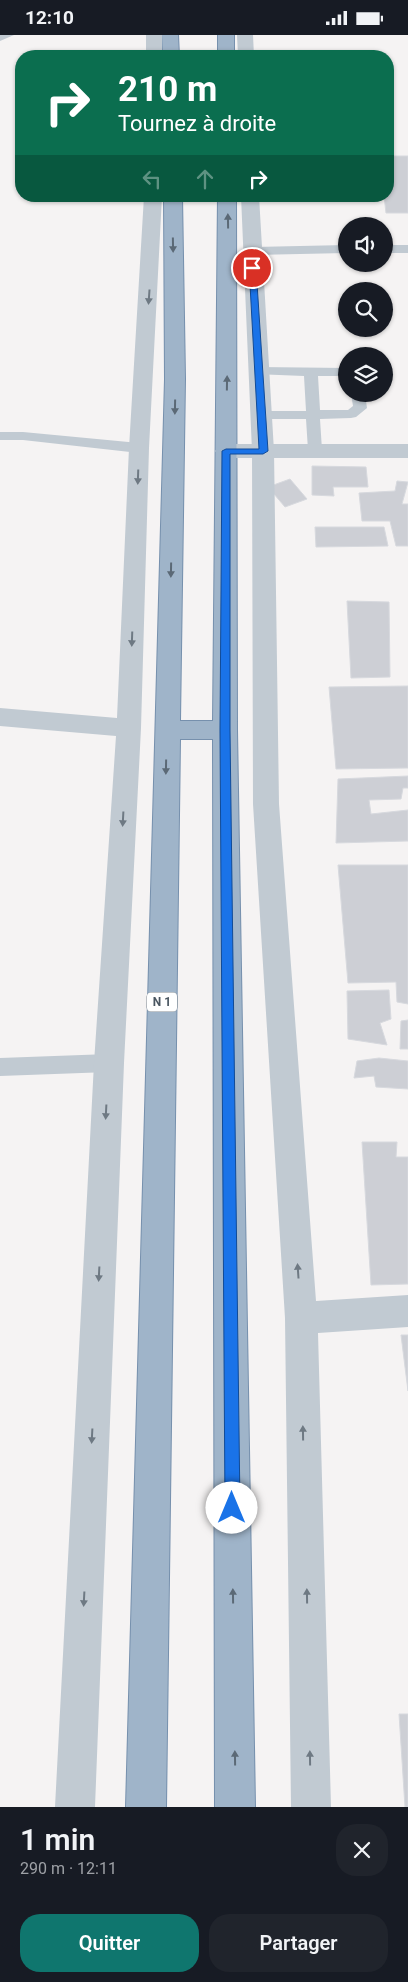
<!DOCTYPE html>
<html lang="fr">
<meta charset="utf-8">
<style>
body{margin:0;font-family:Roboto,sans-serif;background:#20242c;color:#f1f3f6;height:100vh;display:flex;flex-direction:column;font-size:19px;white-space:nowrap}
*{box-sizing:border-box;margin:0}
p{font-size:16px;color:#9ea1a6}
.icon{flex:none;width:28px;height:28px;fill:none;stroke:currentColor;stroke-width:2;stroke-linecap:round;stroke-linejoin:round}
.map{position:relative;height:1772px;overflow:hidden}
.panel{display:flex;flex-direction:column;background:#171b24;flex:1}
.panel>*{flex:none}
.banner{position:absolute;left:15px;top:15px;width:379px;height:152px;border-radius:20px;box-shadow:0 1px 4px #0004;background:#0b6e4f;color:#fff;overflow:hidden}
.controls{position:absolute;left:338px;top:182px;display:grid;gap:10px}
.controls a{display:grid;place-items:center;width:55px;height:55px;border-radius:50%;background:#171b24;box-shadow:0 1px 4px #0004;font-size:25px}
.pin{position:absolute;display:grid;place-items:center;width:42px;height:42px;color:#fff;margin:-21px;border:2px solid #fff;border-radius:50%;box-shadow:0 1px 5px #0007}
.me{position:absolute;width:55px;margin:-28px;rotate:0deg;stroke-linejoin:round;filter:drop-shadow(0 0 4px #0008)}
.turn{display:flex;align-items:center;gap:18px;height:105px;padding:0 20px;font-size:22px}
.turn .icon{width:65px;height:65px;stroke-width:2.5}
.turn b{display:block;font-size:35px;line-height:42px}
.lanes{display:flex;align-items:center;height:48px;padding:0 20px;background:#0003;justify-content:center;gap:25px;direction:ltr}
.lanes .off{opacity:.35}
.round{display:grid;place-items:center;flex:none;width:52px;height:52px;border-radius:20px;background:#20242c}
.head{display:flex;align-items:center;justify-content:space-between;height:85px;padding:0 20px}
h1{font-size:30px;font-weight:600;line-height:38px}
.action{display:flex;gap:10px;margin-top:auto;padding:10px 20px}
.action a{flex:1;height:58px;border-radius:20px;background:#0f766e;color:#fff;font-size:20px;font-weight:600;line-height:58px;text-align:center}
.action a+a{background:#20242c;color:#f1f3f6}
.status{display:flex;justify-content:space-between;align-items:center;height:35px;padding:0 25px;background:#171b24;direction:ltr}
.status svg{height:14px;fill:currentColor}
.map>svg:first-child{display:block}
</style>
<div class="status"><b>12:10</b><svg viewBox="0 0 49 12"><path d="M0 12V9h3v3zM5 12V6h3v6zM10 12V3h3v9zM15 12V0h3v12zM26 1h20v11H26zM47 4h2v5h-2z"/></svg></div>
<div class="map">
<svg width="408" height="1772" viewBox="0 0 408 1772">
<rect width="100%" height="100%" fill="#f5f3f3"/>
<!-- building -->
<path fill="#cdcfd5" stroke="#d7d9de" d="M 388,121 L 408,121 L 408,178 L 386,178 L 384,161 L 388,161 Z
M 312,431 L 366,432 L 368,452 L 333,452 L 334,461 L 312,460 Z
M 290,444 L 307,464 L 285,472 L 268,452 Z
M 397,446 L 408,447 L 402,469 L 408,469 L 408,511 L 396,511 L 390,486 L 362,486 L 359,458 L 395,456 Z
M 315,492 L 384,492 L 388,511 L 316,512 Z
M 347,566 L 389,567 L 390,642 L 351,643 Z
M 408,651 L 408,733 L 336,734 L 329,652 Z
M 408,741 L 408,753 L 403,753 L 401,764 L 369,765 L 371,779 L 408,775 L 408,806 L 336,808 L 338,744 Z
M 338,830 L 408,830 L 408,969 L 397,967 L 396,947 L 348,948 Z
M 389,955 L 391,984 L 380,988 L 387,1010 L 348,1004 L 347,956 Z
M 408,985 L 408,1014 L 400,1014 L 401,986 Z
M 379,1023 L 408,1026 L 408,1054 L 376,1052 L 374,1041 L 354,1043 L 357,1026 Z
M 362,1107 L 397,1107 L 396,1122 L 408,1122 L 408,1249 L 371,1250 Z
M 401,1300 L 408,1300 L 408,1356 Z
M 399,1679 L 408,1679 L 408,1772 L 405,1772 Z"/>
<g fill="none" stroke-linecap="round" stroke-linejoin="round">
<defs>
<path id="trunk" d="M 162,0 L 178,0 L 179,21 L 163,21 Z
M 218,0 L 234,0 L 234,21 L 218,21 Z
M 164,161 L 182,161 L 185,344 L 180,686 L 213,686 L 218,161 L 236,161 L 237,695 L 255,1772 L 215,1772 L 213,704 L 180,704 L 166,1772 L 126,1772 L 165,344 Z"/>
</defs>
<!-- trunk casing -->
<use href="#trunk" stroke="#7690ad" stroke-width="2"/>
<!-- service -->
<path fill="#c1cad2" fill-rule="evenodd" d="M 0,0 L 14,0 L 0,6 Z
M 346,210 L 346,218 L 251,220 L 245,216 L 251,212 Z
M 384,210 L 408,210 L 408,218 L 384,218 Z
M 258,332 L 346,333 L 346,341 L 318,341 L 320,375 L 348,375 L 353,371 L 351,359 L 365,359 L 367,373 L 356,382 L 351,383 L 320,384 L 322,415 L 320,418 L 310,418 L 308,415 L 306,384 L 261,384 L 256,383 L 254,380 L 256,377 L 261,376 L 306,376 L 304,341 L 253,339 L 251,336 L 253,333 Z
M 0,397 L 23,397 L 139,408 L 144,410 L 146,413 L 144,416 L 139,418 L 23,405 L 0,405 Z
M 109,1019 L 116,1022 L 119,1028 L 116,1034 L 109,1037 L 0,1041 L 0,1023 Z"/>
<!-- minor -->
<path fill="#c1cad2" fill-rule="evenodd" d="M 146,0 L 162,0 L 162,21 L 146,21 Z
M 237,0 L 253,0 L 254,21 L 238,21 Z
M 144,161 L 162,161 L 149,413 L 141,693 L 124,1028 L 95,1772 L 55,1772 L 94,1028 L 116,701 L 0,691 L 0,673 L 117,683 L 129,413 Z
M 241,161 L 259,161 L 274,416 L 279,769 L 316,1266 L 408,1260 L 408,1292 L 318,1298 L 331,1772 L 291,1772 L 285,1283 L 253,769 L 252,416 Z"/>
<!-- tertiary -->
<path fill="#c1cad2" fill-rule="evenodd" d="M 226,409 L 408,409 L 408,423 L 226,423 L 219,421 L 215,416 L 219,411 Z"/>
<!-- trunk -->
<use href="#trunk" fill="#9fb4c9" fill-rule="evenodd"/>
</g>
<!-- one-way arrows -->
<defs><path id="oneway-solid" d="M-6-.8H1V-3.2L6.5 0L1 3.2V.8H-6Z" transform="scale(1.25)"/></defs>
<g fill="#5b6976">
<use href="#oneway-solid" transform="translate(228 186) rotate(-91)"/>
<use href="#oneway-solid" transform="translate(173 210) rotate(89)"/>
<use href="#oneway-solid" transform="translate(227 348) rotate(-89)"/>
<use href="#oneway-solid" transform="translate(175 372) rotate(91)"/>
<use href="#oneway-solid" transform="translate(171 535) rotate(91)"/>
<use href="#oneway-solid" transform="translate(166 732) rotate(91)"/>
<use href="#oneway-solid" transform="translate(233 1561) rotate(-91)"/>
<use href="#oneway-solid" transform="translate(235 1723) rotate(-91)"/>
</g>
<g fill="#6e7983">
<use href="#oneway-solid" transform="translate(149 262) rotate(94)"/>
<use href="#oneway-solid" transform="translate(138 442) rotate(92)"/>
<use href="#oneway-solid" transform="translate(132 604) rotate(92)"/>
<use href="#oneway-solid" transform="translate(123 784) rotate(93)"/>
<use href="#oneway-solid" transform="translate(106 1077) rotate(93)"/>
<use href="#oneway-solid" transform="translate(298 1236) rotate(-94)"/>
<use href="#oneway-solid" transform="translate(99 1239) rotate(93)"/>
<use href="#oneway-solid" transform="translate(303 1398) rotate(-91)"/>
<use href="#oneway-solid" transform="translate(92 1401) rotate(93)"/>
<use href="#oneway-solid" transform="translate(307 1561) rotate(-91)"/>
<use href="#oneway-solid" transform="translate(84 1564) rotate(93)"/>
<use href="#oneway-solid" transform="translate(310 1723) rotate(-91)"/>
</g>
<!-- route -->
<path fill="#1a73e8" stroke="#114b97" d="M 249,231 L 256,233 L 268,416 L 263,419 L 230,419 L 230,695 L 240,1473 L 237,1478 L 232,1480 L 227,1478 L 225,1473 L 220,695 L 222,416 L 226,414 L 259,414 Z"/>
<g text-anchor="middle" stroke-width="5" stroke-linejoin="round" paint-order="stroke">
<!-- shield labels -->
<rect fill="#fff" stroke="#808990" stroke-width="1" x="147" y="957.5" width="30" height="19" rx="4"/>
<g font-size="12" font-weight="bold" fill="#4a5661">
<text x="162" y="971">N 1</text>
</g>
</g>
</svg>
<div class="controls">
<a><svg class="icon" aria-label="sound" viewBox="0 0 24 24"><path d="M4 9h4l5-4v14l-5-4H4zM17 9q2 3 0 6"/></svg></a>
<a><svg class="icon" aria-label="search" viewBox="0 0 24 24"><circle cx="10" cy="10" r="6"/><path d="M15 15l6 6"/></svg></a>
<a><svg class="icon" aria-label="layers" viewBox="0 0 24 24"><path d="M12 4l9 5-9 5-9-5zM3 14l9 5 9-5"/></svg></a>
</div>
<div class="pin" style="left:252px;top:233px;background:#d93025"><svg class="icon" aria-label="arrive" viewBox="0 0 24 24"><path d="M6 21V4h12l-3 4 3 4H6"/></svg></div>
<svg class="me" style="left:232px;top:1473px" viewBox="-20 -20 40 40"><circle r="19" fill="#fff"/><path d="M0-13L10 11 0 6-10 11z" fill="#1a73e8"/></svg>
<div class="banner">
<div class="turn"><svg class="icon" aria-label="right" viewBox="0 0 24 24"><path d="M7 20v-9h11M14 6l5 5-5 5"/></svg><div><b>210 m</b>Tournez à droite</div></div>
<div class="lanes"><svg class="icon off" aria-label="left" viewBox="0 0 24 24"><path d="M17 20v-9H6M10 6l-5 5 5 5"/></svg><svg class="icon off" aria-label="ahead" viewBox="0 0 24 24"><path d="M12 20V5M6 11l6-6 6 6"/></svg><svg class="icon" aria-label="right" viewBox="0 0 24 24"><path d="M7 20v-9h11M14 6l5 5-5 5"/></svg></div>
</div>
</div>
<section class="panel">
<div class="head"><div><h1>1 min</h1><p>290 m · 12:11</p></div><a class="round"><svg class="icon" aria-label="close" viewBox="0 0 24 24"><path d="M6 6l12 12M18 6L6 18"/></svg></a></div>
<div class="action"><a>Quitter</a><a>Partager</a></div>
</section>
